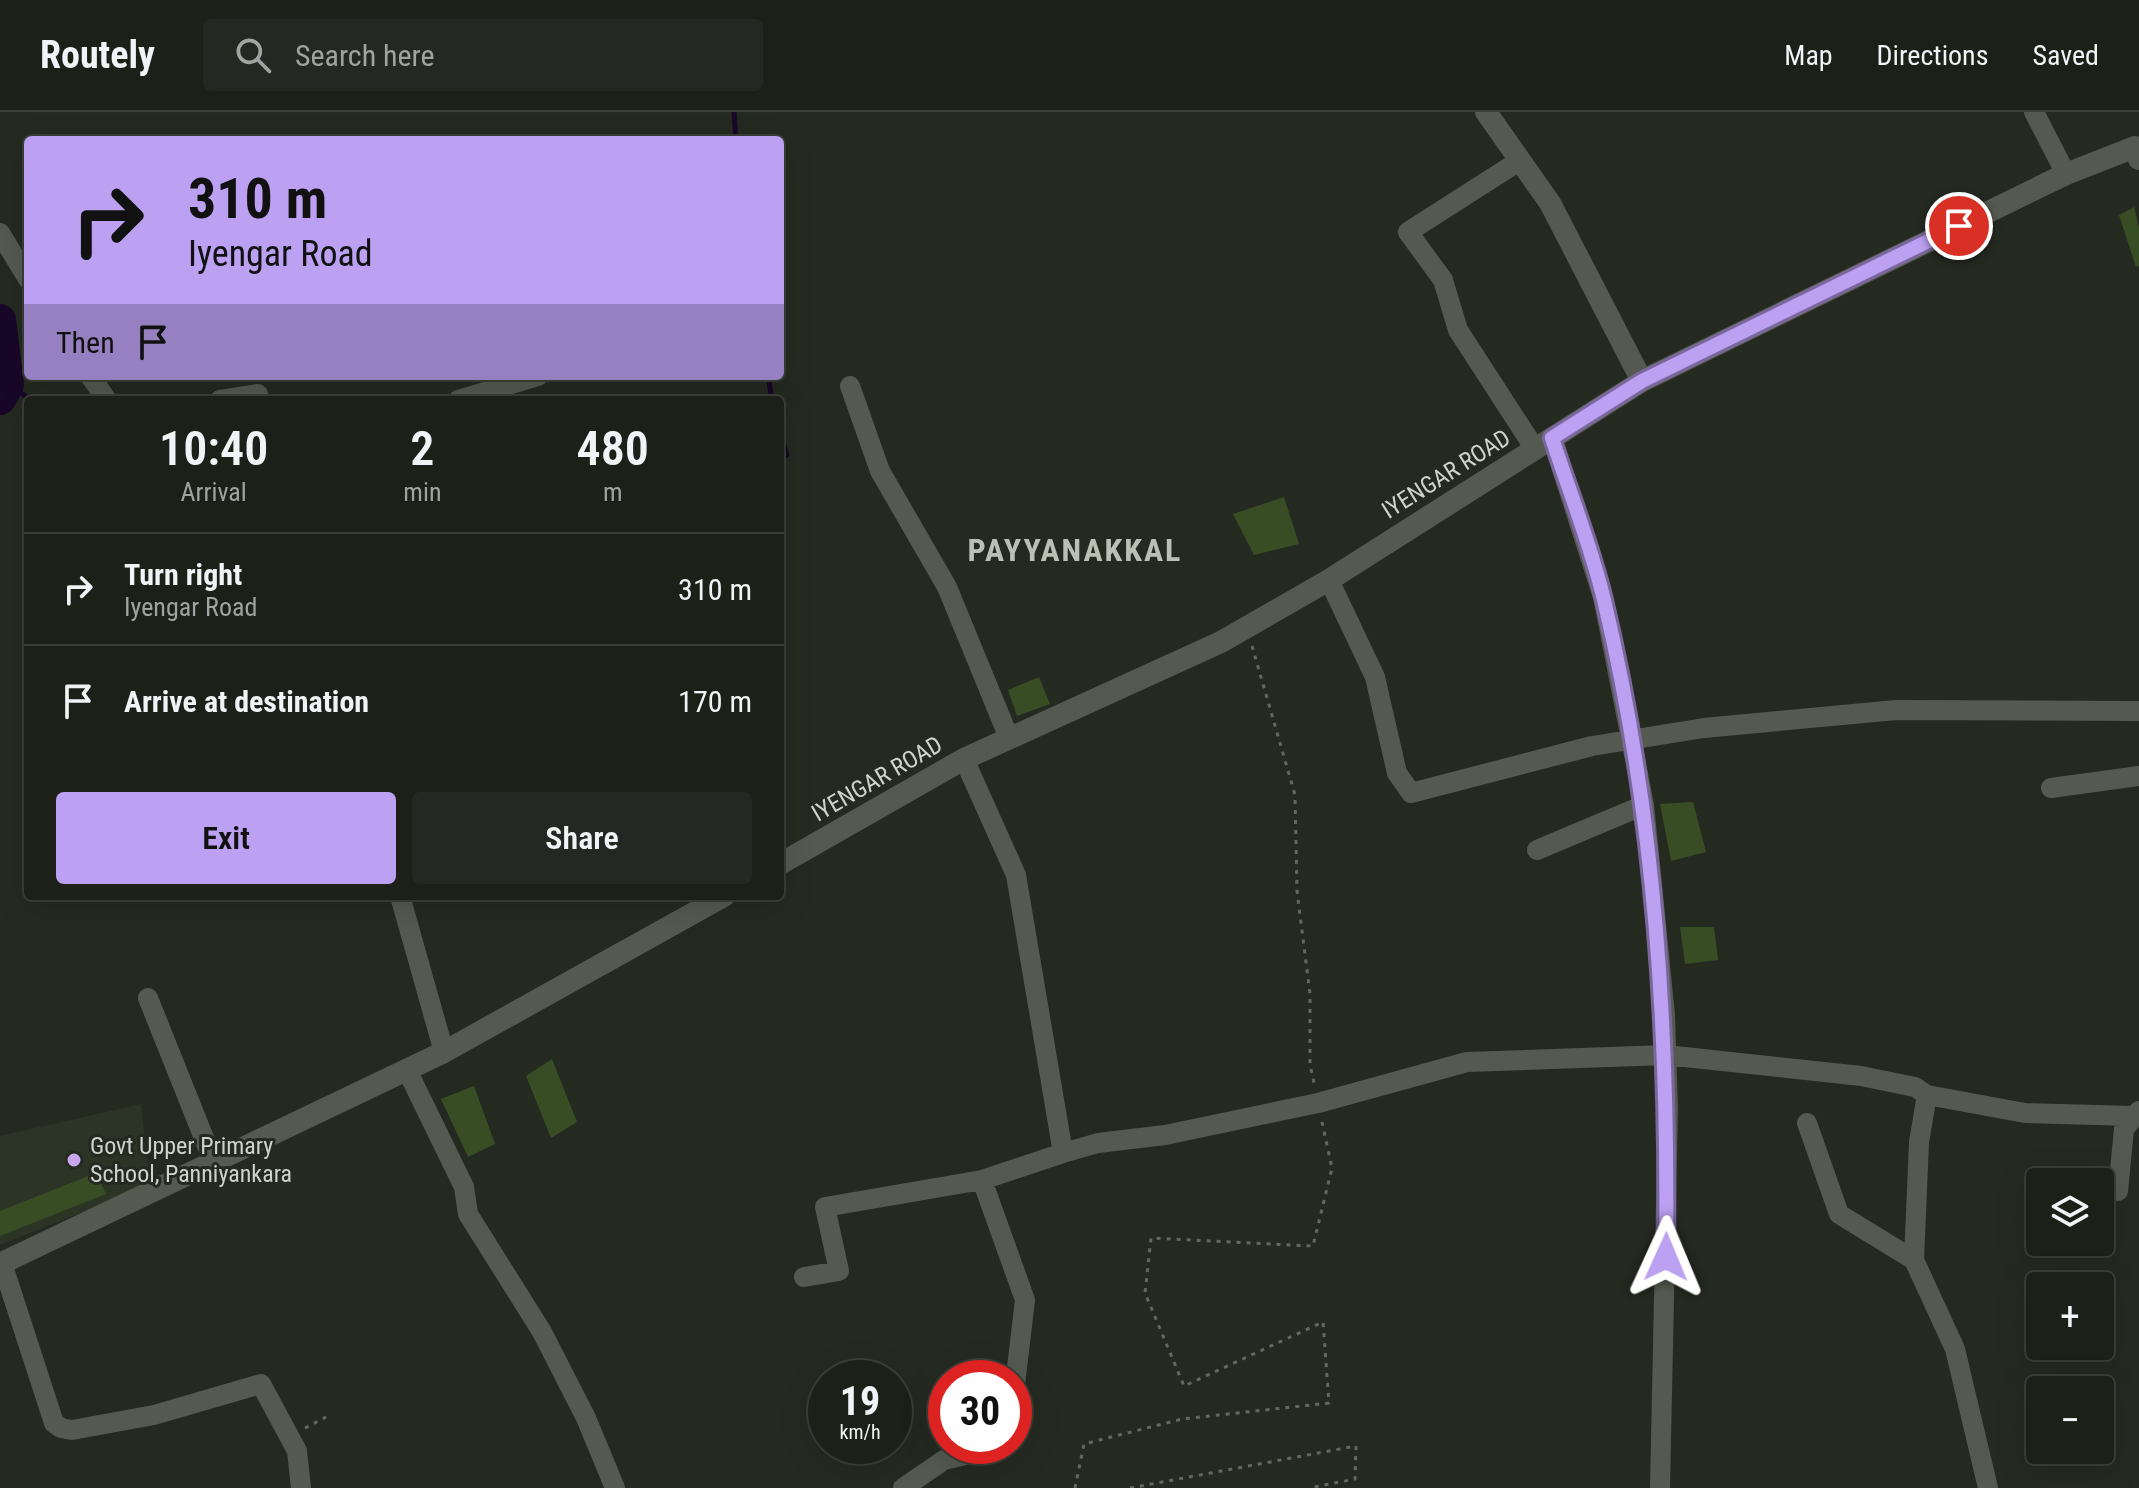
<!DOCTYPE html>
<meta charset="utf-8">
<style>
body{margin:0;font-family:"Roboto Condensed",sans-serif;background:#252822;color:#f1f3f6;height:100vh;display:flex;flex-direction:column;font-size:30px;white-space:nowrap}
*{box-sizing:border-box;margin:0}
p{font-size:26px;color:#a0a3a2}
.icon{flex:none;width:44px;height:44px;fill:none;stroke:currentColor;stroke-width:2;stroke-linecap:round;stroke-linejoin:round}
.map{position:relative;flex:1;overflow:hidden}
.drawer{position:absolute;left:24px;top:284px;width:760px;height:504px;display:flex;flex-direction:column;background:#1c2019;border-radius:8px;box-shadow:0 8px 32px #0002,0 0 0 2px #3a3e38}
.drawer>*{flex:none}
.top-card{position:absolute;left:24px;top:24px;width:760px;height:244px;border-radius:8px;box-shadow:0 8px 32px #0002,0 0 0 2px #3a3e38;background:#bca0f2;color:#111;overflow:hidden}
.tools{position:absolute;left:2026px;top:1056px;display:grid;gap:16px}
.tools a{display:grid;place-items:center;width:88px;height:88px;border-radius:8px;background:#1c2019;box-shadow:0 8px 32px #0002,0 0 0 2px #3a3e38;font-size:40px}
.speed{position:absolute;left:808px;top:1248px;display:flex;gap:16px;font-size:40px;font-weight:700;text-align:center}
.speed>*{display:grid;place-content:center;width:104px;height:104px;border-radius:50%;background:#1c2019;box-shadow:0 8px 32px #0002,0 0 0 2px #3a3e38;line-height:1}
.speed small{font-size:20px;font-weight:400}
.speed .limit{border:12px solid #d22;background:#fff;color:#111}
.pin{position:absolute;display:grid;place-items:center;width:68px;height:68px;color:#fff;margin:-34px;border:4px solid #fff;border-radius:50%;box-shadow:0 2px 8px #0007}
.me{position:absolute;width:88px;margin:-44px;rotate:1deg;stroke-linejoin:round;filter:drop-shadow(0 0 6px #0008)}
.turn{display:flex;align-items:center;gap:28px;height:168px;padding:0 32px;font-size:36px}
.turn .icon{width:104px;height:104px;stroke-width:2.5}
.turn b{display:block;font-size:56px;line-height:68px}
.then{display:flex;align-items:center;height:76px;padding:0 32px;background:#0003;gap:16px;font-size:30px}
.eta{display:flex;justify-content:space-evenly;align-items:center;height:136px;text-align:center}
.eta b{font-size:48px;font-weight:600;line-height:56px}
.cta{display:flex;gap:16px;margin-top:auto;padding:16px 32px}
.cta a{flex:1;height:92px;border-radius:8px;background:#bca0f2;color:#111;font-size:32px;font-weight:600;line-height:92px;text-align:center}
.cta a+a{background:#252822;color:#f1f3f6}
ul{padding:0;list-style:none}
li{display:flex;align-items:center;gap:24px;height:112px;padding:0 32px;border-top:2px solid #3a3e38}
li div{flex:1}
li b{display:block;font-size:30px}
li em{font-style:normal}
header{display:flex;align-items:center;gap:48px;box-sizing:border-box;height:112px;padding:0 40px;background:#1c2019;border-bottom:2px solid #3a3e38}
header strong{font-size:38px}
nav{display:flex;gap:44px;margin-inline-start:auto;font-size:28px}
.search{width:560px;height:72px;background:#252822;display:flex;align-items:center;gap:20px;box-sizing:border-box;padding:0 28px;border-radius:8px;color:#a0a3a2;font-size:30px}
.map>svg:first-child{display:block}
</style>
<header>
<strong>Routely</strong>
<div class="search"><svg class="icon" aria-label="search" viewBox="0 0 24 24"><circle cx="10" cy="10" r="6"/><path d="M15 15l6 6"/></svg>Search here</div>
<nav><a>Map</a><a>Directions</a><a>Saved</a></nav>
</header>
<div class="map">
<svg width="2139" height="1376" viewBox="0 0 2139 1376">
<rect width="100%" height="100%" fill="#252a21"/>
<!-- built -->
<path fill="#2c3425" d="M 141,992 L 150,1073 L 0,1133 L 0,1024 Z"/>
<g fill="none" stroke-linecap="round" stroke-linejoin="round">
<!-- stream -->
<path stroke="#190729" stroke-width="5" d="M 734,0 L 736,28
M 768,264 L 772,288
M 8,273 L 32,288
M 780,321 L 787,343"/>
<!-- river -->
<path stroke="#190729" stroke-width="32" d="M 0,208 L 8,273 L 0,287"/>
</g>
<!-- building -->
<path fill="#394d25" d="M 2134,95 L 2139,116 L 2139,154 L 2136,155 L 2119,103 Z
M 1284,385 L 1299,432 L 1254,443 L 1233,402 Z
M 1039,565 L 1050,592 L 1017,604 L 1008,578 Z
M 1693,690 L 1706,740 L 1671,749 L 1660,692 Z
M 1680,815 L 1714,815 L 1718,848 L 1685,852 Z
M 552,947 L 577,1010 L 551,1026 L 526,964 Z
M 474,974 L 495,1032 L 468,1045 L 441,987 Z
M 96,1061 L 106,1082 L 0,1124 L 0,1099 Z"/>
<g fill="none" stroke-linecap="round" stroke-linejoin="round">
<!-- path -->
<path stroke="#636860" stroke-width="3" stroke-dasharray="4 6" stroke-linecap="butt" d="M 1252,534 L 1295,683 L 1297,779 L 1310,882 L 1310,953 L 1315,975
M 305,1316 L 326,1305
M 1075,1376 L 1084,1332 L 1182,1307 L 1329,1291 L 1323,1210 L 1184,1274 L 1145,1181 L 1151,1126 L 1313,1134 L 1332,1056 L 1322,1010
M 1130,1376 L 1356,1334 L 1355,1367 L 1309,1376"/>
<!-- minor -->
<path stroke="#545a4f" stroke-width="20" d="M 2034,0 L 2066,62
M 1519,49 L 1408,120 L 1443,168 L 1458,218 L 1535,337
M 0,121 L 28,167
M 90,264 L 107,288
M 850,274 L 880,359 L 947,475 L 1009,626
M 220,288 L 258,282
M 458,288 L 538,264
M 1552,326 L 1603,485 L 1644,693 L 1665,903 L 1668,996 L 1660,1376
M 1329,468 L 1375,565 L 1397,661 L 1411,681 L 1592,634 L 1704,616 L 1896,598 L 2139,599
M 964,647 L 1016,763 L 1063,1041 L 982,1068 L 1025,1188 L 1014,1281
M 2051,676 L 2139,664
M 1537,738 L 1644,693
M 400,784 L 444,940
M 148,886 L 214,1051
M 407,958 L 464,1075 L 468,1102 L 542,1220 L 586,1306 L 615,1376
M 1807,1011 L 1839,1102 L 1914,1148 L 1955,1237 L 1988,1376
M 1063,1041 L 1098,1031 L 1165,1023 L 1318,991 L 1467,950 L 1666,943 L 1861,964 L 1915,975 L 1927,983 L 2025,1001 L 2134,1004
M 2118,1079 L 2124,1017 L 2139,999
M 1914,1148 L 1919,1030 L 1927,983
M 2,1151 L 54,1311 L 61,1316 L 72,1318 L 154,1303 L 261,1272 L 297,1339 L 301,1376
M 804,1165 L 839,1159 L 825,1095 L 982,1068
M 903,1376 L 944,1348 L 1004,1334"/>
<!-- secondary -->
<path stroke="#545a4f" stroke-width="22" d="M 1486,0 L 1550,91 L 1642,269
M 780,752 L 964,647 L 1221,530 L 1329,468 L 1642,269 L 2066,62 L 2135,35 L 2139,47
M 0,1152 L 444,940 L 724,784"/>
</g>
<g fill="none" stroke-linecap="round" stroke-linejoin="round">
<defs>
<path id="route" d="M 1666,1145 C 1669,922 1656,706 1604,488 C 1591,433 1569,379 1552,326 L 1642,269 L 1959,114"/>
</defs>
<!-- route casing -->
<use href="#route" stroke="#7a689d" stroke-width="20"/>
<!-- route -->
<use href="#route" stroke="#bca0f2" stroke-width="14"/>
</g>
<!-- markers -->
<circle fill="#c8a6ef" stroke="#252a21" stroke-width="3" cx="74" cy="1048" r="8"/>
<g text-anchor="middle" stroke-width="6" stroke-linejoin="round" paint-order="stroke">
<!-- street labels -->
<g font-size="24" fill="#cfd3cc" stroke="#252a21">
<text transform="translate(1446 362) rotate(-32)" y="8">IYENGAR ROAD</text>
<text transform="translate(877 667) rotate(-30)" y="8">IYENGAR ROAD</text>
</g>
<!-- poi labels -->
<g font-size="24" fill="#cfd3cc" stroke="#252a21" text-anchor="start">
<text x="90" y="1042">Govt Upper Primary<tspan x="90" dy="28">School, Panniyankara</tspan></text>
</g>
<!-- district labels -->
<g font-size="32" font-weight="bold" letter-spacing="2" fill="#bac0b4" stroke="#252a21">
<text x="1075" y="449">PAYYANAKKAL</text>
</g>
</g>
</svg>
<div class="tools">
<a><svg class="icon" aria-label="layers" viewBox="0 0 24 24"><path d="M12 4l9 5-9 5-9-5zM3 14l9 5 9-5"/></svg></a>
<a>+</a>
<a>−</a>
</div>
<div class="speed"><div>19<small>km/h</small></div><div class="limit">30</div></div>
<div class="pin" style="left:1959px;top:114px;background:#d93025"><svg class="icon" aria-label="arrive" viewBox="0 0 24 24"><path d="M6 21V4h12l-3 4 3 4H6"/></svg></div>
<svg class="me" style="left:1666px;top:1145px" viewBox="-20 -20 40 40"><path d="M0-17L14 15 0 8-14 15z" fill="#bca0f2" stroke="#fff" stroke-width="4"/></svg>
<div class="top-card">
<div class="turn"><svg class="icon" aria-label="right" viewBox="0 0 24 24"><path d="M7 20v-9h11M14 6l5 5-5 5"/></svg><div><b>310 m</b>Iyengar Road</div></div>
<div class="then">Then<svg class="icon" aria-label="arrive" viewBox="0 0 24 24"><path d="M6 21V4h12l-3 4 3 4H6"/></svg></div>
</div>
<section class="drawer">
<div class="eta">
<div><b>10:40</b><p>Arrival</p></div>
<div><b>2</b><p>min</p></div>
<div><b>480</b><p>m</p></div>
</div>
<ul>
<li><svg class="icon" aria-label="right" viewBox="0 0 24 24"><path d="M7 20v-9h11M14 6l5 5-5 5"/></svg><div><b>Turn right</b><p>Iyengar Road</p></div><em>310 m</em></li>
<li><svg class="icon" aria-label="arrive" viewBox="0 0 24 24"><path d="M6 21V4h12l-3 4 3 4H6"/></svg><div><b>Arrive at destination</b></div><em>170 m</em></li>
</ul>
<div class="cta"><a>Exit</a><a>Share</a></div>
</section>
</div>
